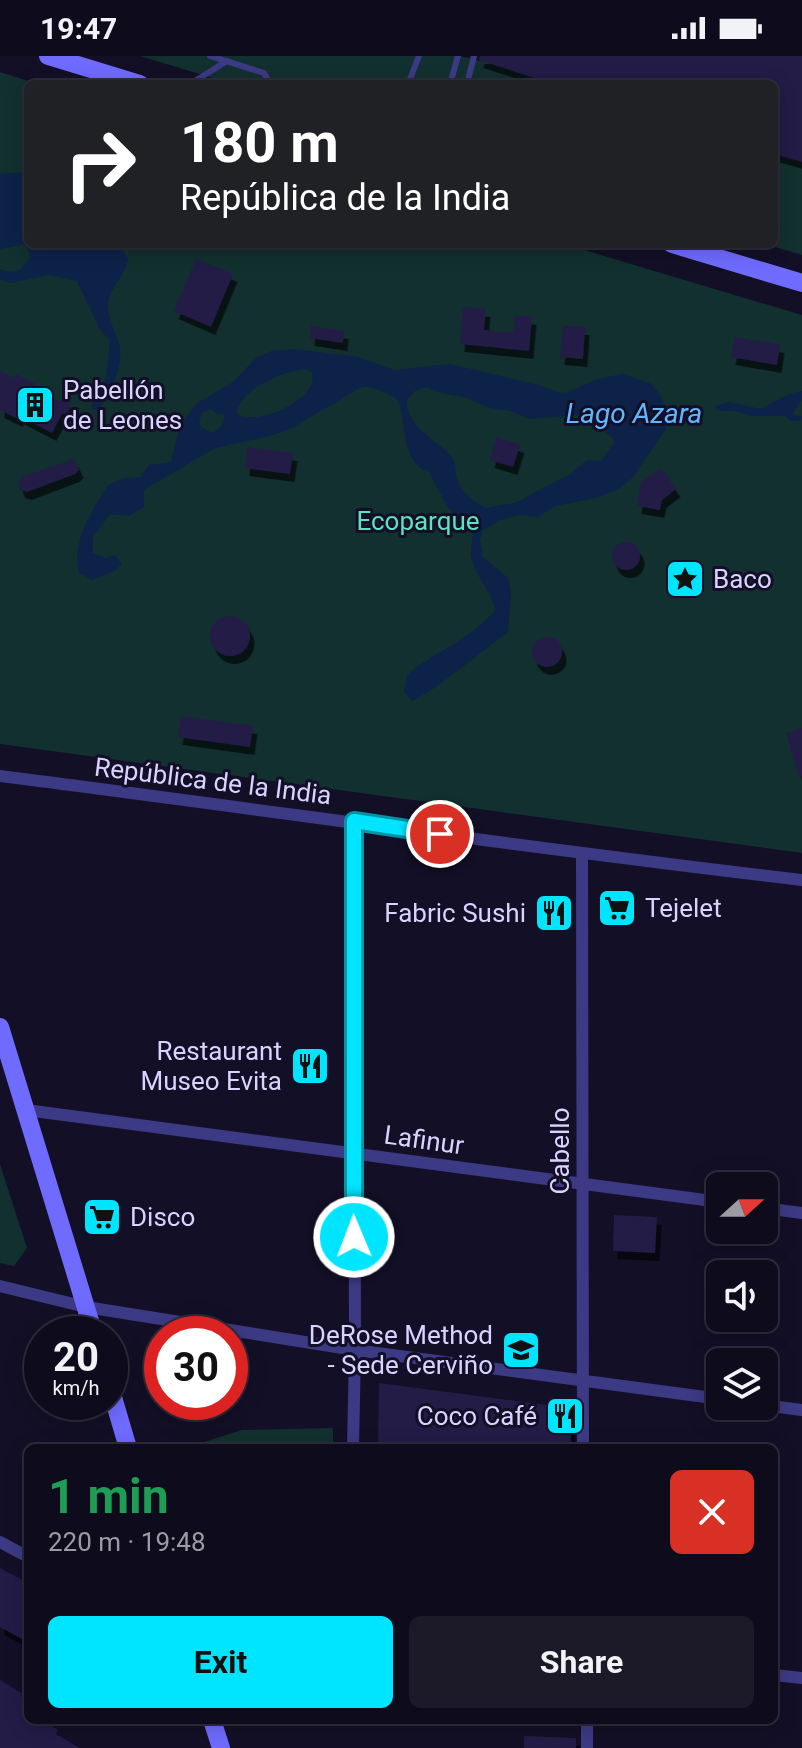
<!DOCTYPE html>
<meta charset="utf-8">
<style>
body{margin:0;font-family:Roboto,sans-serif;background:#1c1929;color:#f1f3f6;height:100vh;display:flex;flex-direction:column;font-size:30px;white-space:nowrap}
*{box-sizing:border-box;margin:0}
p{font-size:26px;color:#9b9ba3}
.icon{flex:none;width:44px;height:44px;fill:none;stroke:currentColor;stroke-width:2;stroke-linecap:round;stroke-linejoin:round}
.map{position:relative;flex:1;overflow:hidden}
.panel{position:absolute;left:24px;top:1388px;width:754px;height:280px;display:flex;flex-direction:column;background:#0e0b1c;border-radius:12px;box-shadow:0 4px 20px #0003,0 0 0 2px #2e2b3b}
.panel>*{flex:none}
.top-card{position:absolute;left:24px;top:24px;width:754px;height:168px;border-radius:12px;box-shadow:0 4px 20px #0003,0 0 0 2px #2e2b3b;background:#202124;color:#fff;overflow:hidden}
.needle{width:52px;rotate:69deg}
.buttons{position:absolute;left:706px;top:1116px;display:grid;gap:16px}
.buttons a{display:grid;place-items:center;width:72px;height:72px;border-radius:12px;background:#0e0b1c;box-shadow:0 4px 20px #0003,0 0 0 2px #2e2b3b;font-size:40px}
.speed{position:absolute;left:24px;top:1260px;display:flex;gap:16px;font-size:40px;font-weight:700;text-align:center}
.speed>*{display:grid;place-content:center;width:104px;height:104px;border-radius:50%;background:#0e0b1c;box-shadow:0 4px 20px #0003,0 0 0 2px #2e2b3b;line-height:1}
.speed small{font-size:20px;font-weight:400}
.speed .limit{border:12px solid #d22;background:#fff;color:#111}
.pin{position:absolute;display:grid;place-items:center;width:68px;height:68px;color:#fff;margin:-34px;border:4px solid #fff;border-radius:50%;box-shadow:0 2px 8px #0007}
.me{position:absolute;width:88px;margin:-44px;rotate:359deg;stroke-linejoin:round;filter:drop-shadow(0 0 6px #0008)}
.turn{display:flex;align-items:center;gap:28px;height:168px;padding:0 24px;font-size:36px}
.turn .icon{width:104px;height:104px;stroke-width:2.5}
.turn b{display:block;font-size:56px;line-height:68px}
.round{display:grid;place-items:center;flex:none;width:84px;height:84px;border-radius:12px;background:#1c1929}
.overview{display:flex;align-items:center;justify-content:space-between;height:136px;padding:0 24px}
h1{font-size:48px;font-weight:700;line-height:60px;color:#1e9e55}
.cta{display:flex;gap:16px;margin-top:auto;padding:16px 24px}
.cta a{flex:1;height:92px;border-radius:12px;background:#00e5ff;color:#111;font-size:32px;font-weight:700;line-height:92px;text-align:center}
.cta a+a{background:#1c1929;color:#f1f3f6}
.status{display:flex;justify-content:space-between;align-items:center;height:56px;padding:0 40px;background:#0e0b1c;direction:ltr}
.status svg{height:22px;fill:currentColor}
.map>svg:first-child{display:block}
</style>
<div class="status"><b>19:47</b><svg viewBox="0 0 49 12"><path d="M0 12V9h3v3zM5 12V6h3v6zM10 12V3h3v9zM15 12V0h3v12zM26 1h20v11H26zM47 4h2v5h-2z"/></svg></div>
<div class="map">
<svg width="802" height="1692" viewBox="0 0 802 1692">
<defs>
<filter id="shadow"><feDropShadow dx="4.5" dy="8" stdDeviation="0" flood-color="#0009"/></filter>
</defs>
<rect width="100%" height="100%" fill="#130f26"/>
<!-- green -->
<path fill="#12302f" d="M 140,0 L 460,0 L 481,5 L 482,0 L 495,9 L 553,28 L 232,28 Z
M 0,16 L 38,28 L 28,28 L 28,188 L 564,188 L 802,259 L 802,797 L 0,688 Z
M 774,98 L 802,106 L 802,199 L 765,188 L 774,188 Z
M 0,1108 L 27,1192 L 14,1210 L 0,1207 Z
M 333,1372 L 333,1392 L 185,1392 L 242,1374 Z"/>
<!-- water -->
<path fill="#0c2248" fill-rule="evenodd" d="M 28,116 L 28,188 L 119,188 L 128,203 C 126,220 109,231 108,248 C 107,262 114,273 118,284 C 126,308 111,335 98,354 L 93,354 L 91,350 L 106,321 L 110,285 L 99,272 L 77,225 L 49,219 L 11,227 L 0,224 L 0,213 C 15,219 22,215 30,201 L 26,188 L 0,193 L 0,118 Z
M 294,293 L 359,301 L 394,314 L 450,308 L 539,329 L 557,336 L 566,337 L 597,323 L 623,318 L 650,327 L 659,337 L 665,350 L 666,373 L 632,422 L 618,433 L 596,442 L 555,450 L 538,461 L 519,459 L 500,464 L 483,474 L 480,483 L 483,501 L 508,522 L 511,535 L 508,576 L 436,631 L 412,645 L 404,636 L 407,619 C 435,595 472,583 495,554 C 487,520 462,514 474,477 L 470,463 L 454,458 L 447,450 L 429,416 C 397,406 409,358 396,343 C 391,338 384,337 378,334 C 371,331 368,330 360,332 L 292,372 L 270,380 L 215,392 L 144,434 L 144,451 L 129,460 L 110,458 L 93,481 L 93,497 L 106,502 L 115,499 L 122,508 L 114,515 L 92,524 L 79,517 C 71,485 92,455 108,429 L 124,422 L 141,421 L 149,409 L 171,406 L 179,371 L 197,347 L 233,326 L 257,301 L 272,295 ZM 304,313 L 311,315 C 324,341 256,373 236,357 C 241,333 281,316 304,313 ZM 427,331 L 433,335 L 467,342 L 489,352 L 511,355 L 529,363 L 591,358 L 606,366 L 606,377 L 613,382 L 614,387 L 601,405 L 587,404 L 570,418 L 515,447 L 485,452 C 472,445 459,434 456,419 C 455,411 456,407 451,400 C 436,383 405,371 407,343 L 416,334 ZM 211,353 L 217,358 L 224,358 L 225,361 L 219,373 L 211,377 L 201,371 L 199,366 L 202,357 Z
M 802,335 L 802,344 L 793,356 L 794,359 L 802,360 L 801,365 L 791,365 L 785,360 L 751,360 L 735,355 L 717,355 L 715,350 L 729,346 L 760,353 L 789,338 Z"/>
<!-- building -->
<path fill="#241b47" filter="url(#shadow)" d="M 480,0 L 802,0 L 802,106 L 774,98 L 774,28 L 553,28 L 479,4 Z
M 196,203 L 233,218 L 211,271 L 174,255 Z
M 463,251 L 486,253 L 484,274 L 513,277 L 515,259 L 532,261 L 529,295 L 460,288 Z
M 311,270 L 344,275 L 343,287 L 310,282 Z
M 563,270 L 585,271 L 583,303 L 560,301 Z
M 735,281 L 780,289 L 777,309 L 731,301 Z
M 0,315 L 14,322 L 16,318 L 36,328 L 34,332 L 59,345 L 64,343 L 69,346 L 70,352 L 68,357 L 62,358 L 52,377 L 19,360 L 18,363 L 0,354 Z
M 496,381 L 520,389 L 513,411 L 490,404 Z
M 247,391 L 293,397 L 290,418 L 245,412 Z
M 74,403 L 79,414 L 75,418 L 27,436 L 21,434 L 18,428 L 22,421 Z
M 661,412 L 676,433 L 662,444 L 660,454 L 637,450 L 641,426 Z
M612 500a14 14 0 1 1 28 0a14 14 0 1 1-28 0Z
M210 580a20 20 0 1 1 40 0a20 20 0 1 1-40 0Z
M532 596a15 15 0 1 1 30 0a15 15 0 1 1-30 0Z
M 181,660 L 253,670 L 250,691 L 178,681 Z
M 802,672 L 802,720 L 799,721 L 786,677 Z
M 614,1159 L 657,1161 L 655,1197 L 613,1195 Z
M 379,1327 L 570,1352 L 571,1392 L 455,1392 L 429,1389 L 429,1392 L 378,1392 Z
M 0,1512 L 28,1527 L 28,1569 L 22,1583 L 0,1571 Z
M 0,1624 L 28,1641 L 28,1664 L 41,1664 L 58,1674 L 56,1678 L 80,1692 L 0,1692 Z
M 524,1680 L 576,1682 L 576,1692 L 524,1692 Z"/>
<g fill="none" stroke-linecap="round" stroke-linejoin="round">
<!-- service -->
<path stroke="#3d3a85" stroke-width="6" d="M 210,0 L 264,17 L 270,28
M 190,28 L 227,5
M 408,28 L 419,0
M 450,28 L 458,0
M 467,28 L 474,0"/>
<!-- minor -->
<path stroke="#3d3a85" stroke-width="12" d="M 0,720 C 267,754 534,793 802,824
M 582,799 L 583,1392
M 26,1054 L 720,1146
M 764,1152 L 802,1157
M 0,1230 L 86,1251 L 355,1294 L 720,1343
M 764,1349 L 802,1354
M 353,1392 L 355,1294 L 354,765
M 0,1486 L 28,1501
M 774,1619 L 802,1622
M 587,1664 L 587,1692"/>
<!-- secondary -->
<path stroke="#6f6bff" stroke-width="18" d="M 48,0 L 140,28
M 672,188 L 802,227
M 0,971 L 94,1278
M 110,1331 L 128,1392
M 212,1664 L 221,1692"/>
</g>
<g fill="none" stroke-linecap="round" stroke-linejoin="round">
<defs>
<path id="route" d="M 354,1181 L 354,765 L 440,778"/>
</defs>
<!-- route casing -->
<use href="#route" stroke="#0095a6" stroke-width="20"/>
<!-- route -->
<use href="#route" stroke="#00e5ff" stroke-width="14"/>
</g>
<!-- icons -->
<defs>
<symbol id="building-square" viewBox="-11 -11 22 22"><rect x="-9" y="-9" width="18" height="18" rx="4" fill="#00e5ff" stroke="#130f26"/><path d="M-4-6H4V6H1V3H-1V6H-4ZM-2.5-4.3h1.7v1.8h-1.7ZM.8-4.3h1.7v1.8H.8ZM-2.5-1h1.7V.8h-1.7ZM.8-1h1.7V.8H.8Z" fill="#111"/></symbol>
<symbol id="sight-square" viewBox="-11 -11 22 22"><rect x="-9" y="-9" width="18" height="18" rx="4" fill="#00e5ff" stroke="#130f26"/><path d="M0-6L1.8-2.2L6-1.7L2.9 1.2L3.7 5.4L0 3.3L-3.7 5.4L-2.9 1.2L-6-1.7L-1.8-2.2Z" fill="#111"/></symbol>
<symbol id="supermarket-square" viewBox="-11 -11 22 22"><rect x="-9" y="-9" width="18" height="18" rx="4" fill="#00e5ff" stroke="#130f26"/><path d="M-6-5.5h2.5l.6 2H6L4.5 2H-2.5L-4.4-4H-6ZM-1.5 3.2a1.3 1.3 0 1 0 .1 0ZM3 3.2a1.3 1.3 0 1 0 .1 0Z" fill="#111"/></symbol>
<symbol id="restaurant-square" viewBox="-11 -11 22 22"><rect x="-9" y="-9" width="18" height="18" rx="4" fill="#00e5ff" stroke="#130f26"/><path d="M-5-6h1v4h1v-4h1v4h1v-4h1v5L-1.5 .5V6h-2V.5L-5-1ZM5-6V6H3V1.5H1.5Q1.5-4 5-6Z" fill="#111"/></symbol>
<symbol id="university-square" viewBox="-11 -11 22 22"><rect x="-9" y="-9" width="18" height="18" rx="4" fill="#00e5ff" stroke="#130f26"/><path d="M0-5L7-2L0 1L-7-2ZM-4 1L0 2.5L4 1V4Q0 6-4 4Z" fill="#111"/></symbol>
</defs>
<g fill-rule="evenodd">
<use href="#building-square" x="13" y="327" width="44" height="44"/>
<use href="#sight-square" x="663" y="501" width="44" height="44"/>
<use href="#supermarket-square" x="595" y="830" width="44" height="44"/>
<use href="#restaurant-square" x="532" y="835" width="44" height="44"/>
<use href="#restaurant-square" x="288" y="988" width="44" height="44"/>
<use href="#supermarket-square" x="80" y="1139" width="44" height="44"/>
<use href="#university-square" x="499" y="1272" width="44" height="44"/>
<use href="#restaurant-square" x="543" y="1338" width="44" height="44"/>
</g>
<g text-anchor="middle" stroke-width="6" stroke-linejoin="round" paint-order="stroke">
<!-- poi labels -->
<g font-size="26" fill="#d9d4ff" stroke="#130f26" text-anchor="start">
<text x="63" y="343">Pabellón<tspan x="63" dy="30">de Leones</tspan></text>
<text x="713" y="532">Baco</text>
<text x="645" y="861">Tejelet</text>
<text x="526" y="866" text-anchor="end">Fabric Sushi</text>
<text x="282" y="1004" text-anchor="end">Restaurant<tspan x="282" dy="30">Museo Evita</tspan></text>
<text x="130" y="1170">Disco</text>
<text x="493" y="1288" text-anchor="end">DeRose Method<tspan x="493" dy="30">- Sede Cerviño</tspan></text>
<text x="537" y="1369" text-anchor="end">Coco Café</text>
</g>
<!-- park labels -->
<g font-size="26" fill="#5fe0c0" stroke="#130f26">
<text x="418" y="474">Ecoparque</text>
</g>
<!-- street labels -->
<g font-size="26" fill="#d9d4ff" stroke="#130f26">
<text transform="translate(213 725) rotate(7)" y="9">República de la India</text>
<text transform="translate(424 1084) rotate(8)" y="9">Lafinur</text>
<text transform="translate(560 1095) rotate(-90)" y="9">Cabello</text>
</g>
<!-- water labels -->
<g font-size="28" font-style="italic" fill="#62b6ff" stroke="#130f26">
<text x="634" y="367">Lago Azara</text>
</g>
</g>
</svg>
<div class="buttons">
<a><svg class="needle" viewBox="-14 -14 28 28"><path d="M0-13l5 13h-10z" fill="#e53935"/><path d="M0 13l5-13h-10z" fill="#9b9ba3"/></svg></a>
<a><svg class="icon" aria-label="sound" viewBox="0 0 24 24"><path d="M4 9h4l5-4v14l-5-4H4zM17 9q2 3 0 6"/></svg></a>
<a><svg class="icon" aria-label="layers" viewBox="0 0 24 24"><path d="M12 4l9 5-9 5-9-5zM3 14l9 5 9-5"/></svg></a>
</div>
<div class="speed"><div>20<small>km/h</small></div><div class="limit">30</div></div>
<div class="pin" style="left:440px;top:778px;background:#d93025"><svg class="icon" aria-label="arrive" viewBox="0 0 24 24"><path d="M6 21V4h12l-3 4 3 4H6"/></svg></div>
<svg class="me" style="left:354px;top:1181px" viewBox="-20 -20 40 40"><circle r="17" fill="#00e5ff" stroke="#fff" stroke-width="3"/><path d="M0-11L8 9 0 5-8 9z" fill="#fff"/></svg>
<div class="top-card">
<div class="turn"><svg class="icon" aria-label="right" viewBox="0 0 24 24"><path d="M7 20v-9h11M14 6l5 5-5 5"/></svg><div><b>180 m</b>República de la India</div></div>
</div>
<section class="panel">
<div class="overview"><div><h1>1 min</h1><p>220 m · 19:48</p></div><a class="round" style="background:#d93025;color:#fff"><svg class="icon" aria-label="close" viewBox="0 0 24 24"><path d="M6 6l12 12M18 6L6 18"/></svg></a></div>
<div class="cta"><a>Exit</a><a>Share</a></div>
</section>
</div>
